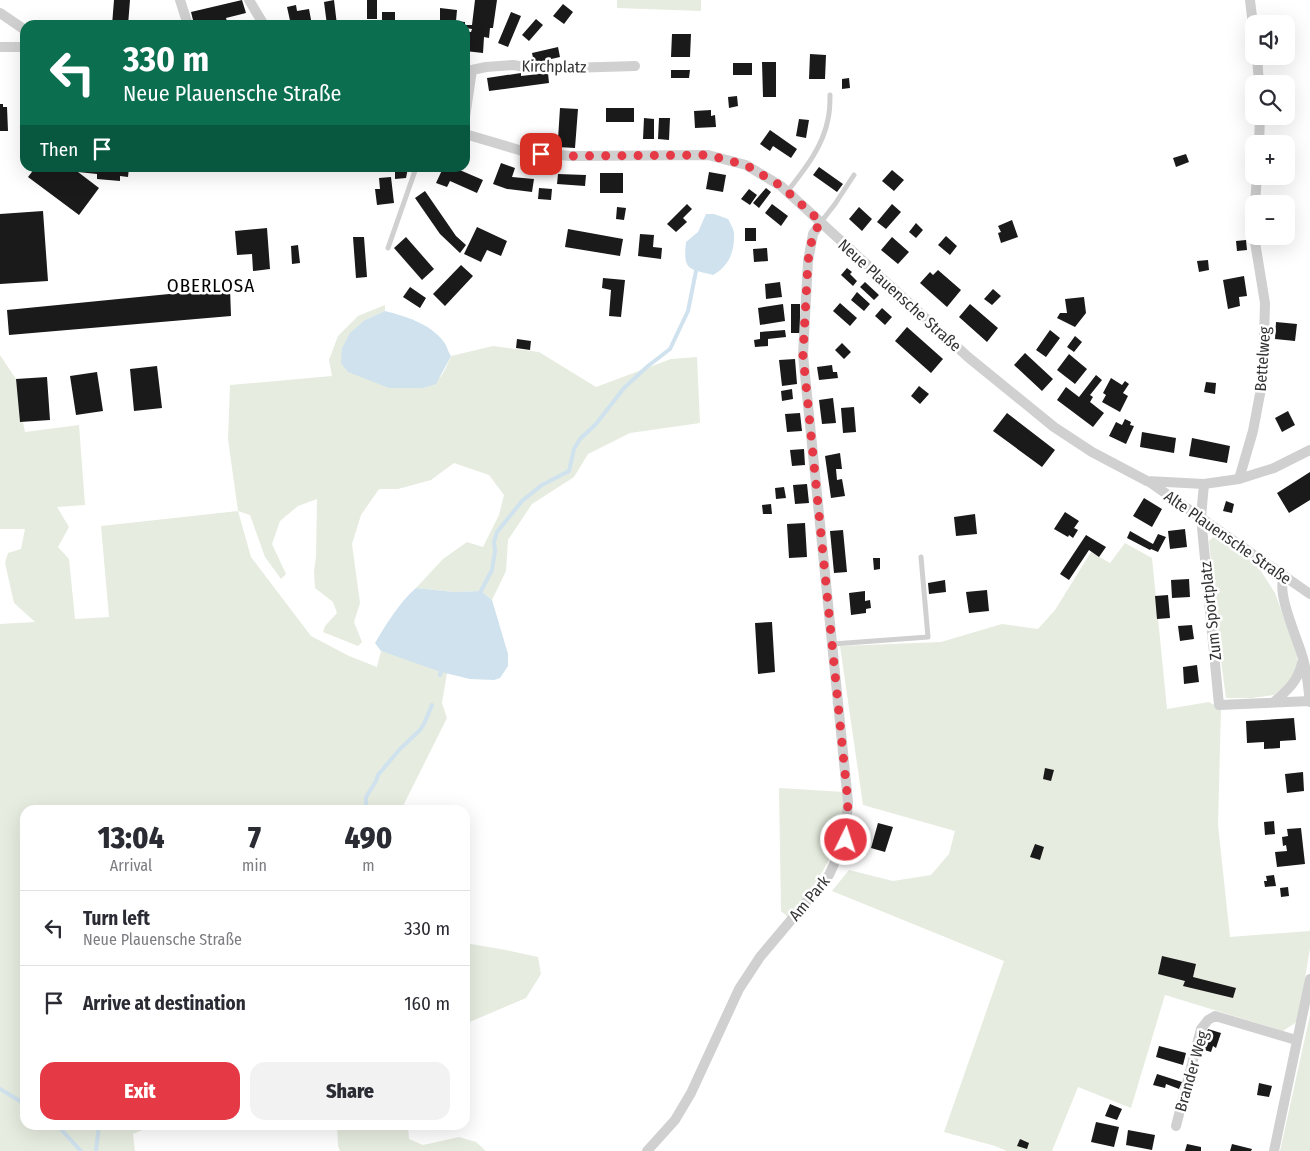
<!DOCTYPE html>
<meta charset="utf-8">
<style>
body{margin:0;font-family:"Fira Sans Condensed",sans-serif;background:#f2f2f3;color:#2b2b33;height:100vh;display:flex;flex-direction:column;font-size:19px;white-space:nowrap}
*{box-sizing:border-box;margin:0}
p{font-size:16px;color:#7c7c81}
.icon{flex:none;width:28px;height:28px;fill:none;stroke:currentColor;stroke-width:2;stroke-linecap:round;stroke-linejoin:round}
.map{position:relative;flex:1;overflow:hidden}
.sheet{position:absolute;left:20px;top:805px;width:450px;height:325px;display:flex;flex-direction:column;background:#fff;border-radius:15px;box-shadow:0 5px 20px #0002}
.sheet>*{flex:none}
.banner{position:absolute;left:20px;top:20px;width:450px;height:152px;border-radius:15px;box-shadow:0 5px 20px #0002;background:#0b6e4f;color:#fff;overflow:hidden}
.controls{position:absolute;left:1245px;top:15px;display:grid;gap:10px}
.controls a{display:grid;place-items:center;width:50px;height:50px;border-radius:10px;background:#fff;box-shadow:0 5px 20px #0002;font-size:25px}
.pin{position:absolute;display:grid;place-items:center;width:42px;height:42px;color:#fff;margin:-21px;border-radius:10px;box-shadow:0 2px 8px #0006}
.me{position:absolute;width:55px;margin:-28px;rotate:4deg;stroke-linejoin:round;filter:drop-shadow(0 0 4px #0008)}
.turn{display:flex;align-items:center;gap:18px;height:105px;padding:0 20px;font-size:22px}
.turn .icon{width:65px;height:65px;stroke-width:2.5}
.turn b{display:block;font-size:35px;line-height:42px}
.then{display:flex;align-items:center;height:48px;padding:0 20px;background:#0003;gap:10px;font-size:19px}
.eta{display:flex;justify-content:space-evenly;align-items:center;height:85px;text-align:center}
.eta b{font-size:30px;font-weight:800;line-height:35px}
.cta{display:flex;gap:10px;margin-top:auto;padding:10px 20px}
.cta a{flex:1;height:58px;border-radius:15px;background:#e63946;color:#fff;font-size:20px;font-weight:800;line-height:58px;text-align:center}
.cta a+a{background:#f2f2f3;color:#2b2b33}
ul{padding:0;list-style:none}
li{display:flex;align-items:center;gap:15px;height:75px;padding:0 20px;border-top:1px solid #e1e1e2}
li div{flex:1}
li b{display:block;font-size:19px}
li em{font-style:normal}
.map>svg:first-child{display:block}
</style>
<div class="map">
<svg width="1310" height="1151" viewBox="0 0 1310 1151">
<rect width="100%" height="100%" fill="#fff"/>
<!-- green -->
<path fill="#e6ecdf" d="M 617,0 L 701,0 L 701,11 L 617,8 Z
M 385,305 L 385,311 L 365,320 L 423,388 C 441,382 443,374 451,356 L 493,346 L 539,352 L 596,387 L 671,359 L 697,357 L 700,423 L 630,433 L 588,454 L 574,477 L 532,504 L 508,540 L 506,571 L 492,600 L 481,591 L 454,592 L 416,588 L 443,559 L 467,542 L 483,547 L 499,515 L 504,495 L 489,475 L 454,463 L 431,480 L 398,489 L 379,489 L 361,515 L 352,544 L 360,603 L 354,622 L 362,642 L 358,646 L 323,632 L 325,626 L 337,613 L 333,602 L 315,588 L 314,571 L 316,557 L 317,499 L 298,506 L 280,521 L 272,544 L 286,574 L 281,579 L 265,557 L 250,515 L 238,511 L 251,557 L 311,636 L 349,656 L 377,667 L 381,651 L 447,673 L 442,703 L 447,718 L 401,810 L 25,810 L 25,1125 L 154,1125 L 133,1134 L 135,1151 L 0,1151 L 0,624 L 35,622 L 14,603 L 5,563 L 8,553 L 21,549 L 25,529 L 0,529 L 0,355 L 16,379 L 20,422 L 23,422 L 25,432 L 79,425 L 85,505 L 57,507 L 69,527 L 58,547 L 69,559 L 75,619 L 109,617 L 101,526 L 238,511 L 228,439 L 230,385 L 332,376 L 329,360 L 338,336 L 358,316 Z
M 1215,535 L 1255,562 L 1275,593 L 1297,654 L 1298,665 L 1287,685 L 1274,695 L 1252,698 L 1226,698 L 1219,646 L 1209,541 Z
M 1125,543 L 1152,558 L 1167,709 L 1209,702 L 1221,709 L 1218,825 L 1230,937 L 1310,931 L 1310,948 L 1298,1021 L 1283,1031 L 1165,995 L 1131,1108 L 1078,1087 L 1052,1151 L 1007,1151 L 995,1146 L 944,1132 L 1004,961 L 832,891 L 849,870 L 893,881 L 931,875 L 949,854 L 955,831 L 863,805 L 840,646 L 941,642 L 1002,624 L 1038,629 L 1055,610 L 1091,552 L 1110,563 Z
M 779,788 L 844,792 L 842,837 L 817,881 L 788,917 L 781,911 Z
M 465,943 L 506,950 L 538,957 L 541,974 L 526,998 L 465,1024 Z
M 1310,1015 L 1310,1151 L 1280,1151 Z
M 337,1125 L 408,1125 L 409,1139 L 423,1145 L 459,1137 L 476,1142 L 486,1151 L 340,1151 L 338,1146 Z"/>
<!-- water -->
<path fill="#cfe2ee" d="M 706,214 L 714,214 L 728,219 C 730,223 734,229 734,234 C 735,252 728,267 713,275 C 688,269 683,270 686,242 L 698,232 Z
M 385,311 C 405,316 431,324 444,342 C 447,346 448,352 451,356 L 436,384 L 423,388 L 389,388 L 348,372 L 341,363 L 342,348 L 350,333 L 365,320 Z
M 416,588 L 454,592 L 481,591 L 492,600 L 508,654 L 508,666 L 500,678 L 494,680 L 470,679 L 441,672 L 381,651 L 375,643 C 387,623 399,603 416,588 Z"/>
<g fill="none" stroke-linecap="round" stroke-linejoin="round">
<!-- stream -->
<path stroke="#cfe2ee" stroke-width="4" d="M 481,591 L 492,570 L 495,551 L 494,542 L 497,532 L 522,501 L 542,485 L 569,471 L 574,449 L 580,439 L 596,424 L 624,388 L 648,366 L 670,349 L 688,311 L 696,271
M 440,675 L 441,672
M 366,810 L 366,797 L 376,781 L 378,775 L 400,749 L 420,730 L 424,724 L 432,705
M 0,1089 L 25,1104
M 57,1125 L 81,1151
M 96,1151 L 99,1125"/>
</g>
<!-- building -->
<path fill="#1a1a1a" d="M 114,0 L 130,0 L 128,25 L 112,25 Z
M 242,0 L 246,13 L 226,18 L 228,25 L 204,25 L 204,22 L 194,24 L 191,12 Z
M 334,0 L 337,25 L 327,25 L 324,2 Z
M 367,0 L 377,0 L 377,19 L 367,19 Z
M 475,0 L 497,0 L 493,28 L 490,28 L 489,38 L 484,37 L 483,53 L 465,51 L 465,35 L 468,35 L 468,32 L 471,32 L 472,29 L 465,28 L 465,25 L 472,25 Z
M 563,4 L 573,12 L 564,24 L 553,16 Z
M 296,5 L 297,11 L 309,9 L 312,25 L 291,25 L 287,7 Z
M 440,8 L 457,10 L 456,21 L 465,22 L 465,25 L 440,25 Z
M 382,12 L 395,12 L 395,25 L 382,25 Z
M 511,12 L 521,16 L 508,47 L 498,43 Z
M 536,19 L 543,25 L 529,41 L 522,35 Z
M 672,34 L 691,34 L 690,57 L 671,57 Z
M 558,47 L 560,57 L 534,63 L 532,53 Z
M 810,54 L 826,55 L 825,79 L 809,79 Z
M 762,62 L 776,62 L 776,97 L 763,97 Z
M 733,63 L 752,63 L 752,75 L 733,75 Z
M 671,70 L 690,70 L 689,78 L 671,78 Z
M 521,73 L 521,76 L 548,73 L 549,83 L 489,91 L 487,78 Z
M 849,78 L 850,88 L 842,89 L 842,79 Z
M 737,96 L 738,106 L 729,108 L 728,97 Z
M 0,104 L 3,104 L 3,107 L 7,107 L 8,131 L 0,131 Z
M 560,108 L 578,109 L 575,148 L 540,146 L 540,138 L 558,139 Z
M 606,108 L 634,108 L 634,122 L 606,122 Z
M 711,110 L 711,116 L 715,115 L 716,127 L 695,128 L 694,111 Z
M 644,118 L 654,119 L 654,139 L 643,139 Z
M 659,118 L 670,118 L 669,140 L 658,139 Z
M 799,119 L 809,120 L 806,138 L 796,136 Z
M 770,130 L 797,149 L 791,158 L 773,146 L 770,151 L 760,144 Z
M 1186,154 L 1189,162 L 1176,167 L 1173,158 Z
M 501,163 L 515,168 L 512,177 L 534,179 L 532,192 L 507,189 L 493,184 Z
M 819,167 L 843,184 L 837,192 L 813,175 Z
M 35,168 L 129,168 L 128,177 L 120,176 L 120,181 L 97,179 L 97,174 L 78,172 L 99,188 L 79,215 L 28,177 Z
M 395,168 L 408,168 L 406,178 L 395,179 Z
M 443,168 L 455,168 L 483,180 L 477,193 L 450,181 L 447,187 L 436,183 Z
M 892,170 L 904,180 L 894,191 L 882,181 Z
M 709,172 L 726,175 L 723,192 L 706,189 Z
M 600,173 L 623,173 L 623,193 L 600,193 Z
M 558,174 L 586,175 L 585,186 L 557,184 Z
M 391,177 L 394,203 L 377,205 L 375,189 L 380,189 L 379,178 Z
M 539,188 L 552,189 L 551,200 L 538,199 Z
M 766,188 L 771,192 L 759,208 L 753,203 Z
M 749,189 L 757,195 L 750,205 L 741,199 Z
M 425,191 L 456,236 L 466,245 L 460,253 L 440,234 L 415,198 Z
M 687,204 L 692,209 L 683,218 L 687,222 L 676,232 L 667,224 Z
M 772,204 L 788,216 L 781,226 L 765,213 Z
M 892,204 L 901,212 L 886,229 L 877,222 Z
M 617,207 L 626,208 L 624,220 L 616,219 Z
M 859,207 L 872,219 L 862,231 L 849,219 Z
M 43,211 L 48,281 L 0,284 L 0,214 Z
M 1012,220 L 1018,237 L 1001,243 L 998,233 L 1001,232 L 998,226 Z
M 916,223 L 923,230 L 916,238 L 909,232 Z
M 477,227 L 507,241 L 501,256 L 487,250 L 481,262 L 464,254 Z
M 267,228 L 270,269 L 253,271 L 252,254 L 237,255 L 235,231 Z
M 745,228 L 756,228 L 756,241 L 745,241 Z
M 568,229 L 623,239 L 620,256 L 565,247 Z
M 640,234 L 654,235 L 653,247 L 662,248 L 661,259 L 638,256 Z
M 946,236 L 957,246 L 950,255 L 938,245 Z
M 353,237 L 364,237 L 367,277 L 356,278 Z
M 406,237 L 434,269 L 422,280 L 394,248 Z
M 892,237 L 909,252 L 898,264 L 881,250 Z
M 1246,240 L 1247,250 L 1237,251 L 1236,241 Z
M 298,245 L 300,263 L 292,264 L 291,246 Z
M 767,248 L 768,261 L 754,262 L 753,249 Z
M 1208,260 L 1209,270 L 1199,272 L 1197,261 Z
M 461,265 L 473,276 L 445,306 L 433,294 Z
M 847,268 L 852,272 L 850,274 L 857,281 L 853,286 L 841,275 Z
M 938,270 L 961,290 L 947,307 L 920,283 L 930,272 L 933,275 Z
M 1244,276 L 1247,296 L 1239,297 L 1240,306 L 1228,309 L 1223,280 Z
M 603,278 L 625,280 L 621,317 L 609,316 L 611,290 L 602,288 Z
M 780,282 L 782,297 L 766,299 L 765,284 Z
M 865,282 L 879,295 L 874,300 L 860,287 Z
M 410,287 L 426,298 L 420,308 L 403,297 Z
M 230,288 L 231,316 L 9,335 L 7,310 Z
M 993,289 L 1001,296 L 992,305 L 984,299 Z
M 857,292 L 870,304 L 864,311 L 851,300 Z
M 1084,297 L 1086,313 L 1075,327 L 1057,318 L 1060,313 L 1067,313 L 1065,299 Z
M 840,303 L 857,318 L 850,326 L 833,311 Z
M 783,304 L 785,321 L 760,325 L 758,308 Z
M 791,304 L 800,304 L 800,333 L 791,333 Z
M 970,304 L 998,328 L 987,342 L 959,317 Z
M 882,308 L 892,317 L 885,325 L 875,316 Z
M 1276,322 L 1297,324 L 1295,341 L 1275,339 Z
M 907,327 L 943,359 L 931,373 L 895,341 Z
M 785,330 L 786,337 L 768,339 L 768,346 L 755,347 L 754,340 L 760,339 L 760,332 Z
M 1050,330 L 1060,338 L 1046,357 L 1036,350 Z
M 1075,336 L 1082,342 L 1074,352 L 1067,347 Z
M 517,339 L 531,341 L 530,350 L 516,348 Z
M 842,343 L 851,352 L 844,359 L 835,350 Z
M 1025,353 L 1053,379 L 1042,391 L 1014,365 Z
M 1069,354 L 1087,369 L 1075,384 L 1057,370 Z
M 795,359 L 797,384 L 782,386 L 779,360 Z
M 832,365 L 833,372 L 837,372 L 838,378 L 819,380 L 817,367 Z
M 157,366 L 162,408 L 134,411 L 130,369 Z
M 97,372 L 103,411 L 76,415 L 70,376 Z
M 1096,375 L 1102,380 L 1090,395 L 1093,397 L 1090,402 L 1104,413 L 1093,427 L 1057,400 L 1066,387 L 1079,397 Z
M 47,377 L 50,420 L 20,422 L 16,379 Z
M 1111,378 L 1122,385 L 1125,381 L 1129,384 L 1123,393 L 1128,396 L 1120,412 L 1102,402 L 1106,395 L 1103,393 Z
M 1206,382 L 1216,383 L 1215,394 L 1204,392 Z
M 919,386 L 929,394 L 920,404 L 911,396 Z
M 792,389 L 793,399 L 782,401 L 781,391 Z
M 833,398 L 836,423 L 822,424 L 819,400 Z
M 854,407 L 856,432 L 843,433 L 841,408 Z
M 1288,411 L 1295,425 L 1282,432 L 1275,418 Z
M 800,413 L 802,431 L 787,432 L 785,414 Z
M 1007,413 L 1055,450 L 1042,467 L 993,431 Z
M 1125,419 L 1131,422 L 1130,425 L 1134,426 L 1126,444 L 1109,436 L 1116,422 L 1122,425 Z
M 1142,432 L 1176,438 L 1174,453 L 1140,447 Z
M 1192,438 L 1230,446 L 1227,463 L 1189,456 Z
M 804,449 L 805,465 L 792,466 L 790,450 Z
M 840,453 L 842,469 L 836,469 L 837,480 L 842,479 L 845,496 L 831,498 L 825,456 Z
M 1310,472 L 1310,500 L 1289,513 L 1277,493 Z
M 807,484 L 809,503 L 795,504 L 793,485 Z
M 784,487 L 786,498 L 776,499 L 775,488 Z
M 1144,498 L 1162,509 L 1152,527 L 1133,516 Z
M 1226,501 L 1234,504 L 1232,513 L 1223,511 Z
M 771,504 L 772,514 L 763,514 L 762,505 Z
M 1065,512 L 1079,521 L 1074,528 L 1078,530 L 1073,538 L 1069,535 L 1068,537 L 1054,529 Z
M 975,514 L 977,534 L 956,536 L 954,517 Z
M 805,523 L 807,557 L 789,558 L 787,524 Z
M 1185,529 L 1187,547 L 1170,549 L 1168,531 Z
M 843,530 L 847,572 L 834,573 L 830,531 Z
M 1130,531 L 1153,544 L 1158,534 L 1166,537 L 1158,552 L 1151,549 L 1150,550 L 1127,538 Z
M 1086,535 L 1106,547 L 1099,557 L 1089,550 L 1069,580 L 1060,574 Z
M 873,558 L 880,558 L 880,569 L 874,570 Z
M 1189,579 L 1190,597 L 1172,598 L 1171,580 Z
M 945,580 L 946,592 L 929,594 L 928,583 Z
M 987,590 L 989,611 L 969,613 L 966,592 Z
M 865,591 L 865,601 L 870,600 L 871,608 L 866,609 L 866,613 L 851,615 L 849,593 Z
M 1168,595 L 1170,618 L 1157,619 L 1155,596 Z
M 772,622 L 775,672 L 758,674 L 755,623 Z
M 1192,625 L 1194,639 L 1180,641 L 1178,626 Z
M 1197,665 L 1199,682 L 1184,684 L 1183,667 Z
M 1294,718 L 1296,740 L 1280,741 L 1280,748 L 1264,749 L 1264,742 L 1247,743 L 1246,721 Z
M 1045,768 L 1054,770 L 1051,781 L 1043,779 Z
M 1303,772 L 1304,791 L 1287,793 L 1285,774 Z
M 1274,821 L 1275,834 L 1265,835 L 1264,822 Z
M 878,823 L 893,827 L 885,852 L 871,848 Z
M 1301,828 L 1305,864 L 1277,867 L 1275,852 L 1287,851 L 1286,845 L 1283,846 L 1282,837 L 1288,836 L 1287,829 Z
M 1035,844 L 1044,847 L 1040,860 L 1030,857 Z
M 1274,875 L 1276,886 L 1265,887 L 1264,881 L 1267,881 L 1266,876 Z
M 1288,887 L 1289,896 L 1281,897 L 1280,888 Z
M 1162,956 L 1196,964 L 1193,977 L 1236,988 L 1233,998 L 1183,986 L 1185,981 L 1158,974 Z
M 1208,1029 L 1221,1033 L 1216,1048 L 1213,1046 L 1211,1052 L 1201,1049 Z
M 1159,1046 L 1186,1053 L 1183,1065 L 1156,1057 Z
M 1157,1074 L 1182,1082 L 1179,1089 L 1166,1084 L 1165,1088 L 1153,1085 Z
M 1259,1083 L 1272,1086 L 1269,1097 L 1257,1095 Z
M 1110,1104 L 1122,1109 L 1117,1120 L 1105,1116 Z
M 1096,1122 L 1119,1127 L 1114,1147 L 1091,1142 Z
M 1128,1130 L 1155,1135 L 1152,1150 L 1126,1145 Z
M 1020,1139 L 1029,1143 L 1027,1149 L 1017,1146 Z
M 1187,1144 L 1201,1147 L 1201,1151 L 1185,1151 Z
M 1232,1144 L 1252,1149 L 1251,1151 L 1230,1151 Z"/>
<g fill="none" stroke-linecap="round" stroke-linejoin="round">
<!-- service -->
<path stroke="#d0d0d0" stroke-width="5" d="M 24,47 L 25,59
M 787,192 C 804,170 823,147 828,119 C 830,111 830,103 830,95
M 821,222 L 835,204 L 854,175
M 388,248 L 416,168
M 833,644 L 928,637 L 921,557"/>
<!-- minor -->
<path stroke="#d0d0d0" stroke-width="10" d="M 180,0 L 188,25
M 249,0 L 264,25
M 1250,0 L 1254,34
M 0,13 L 25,30
M 0,47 L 24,47 L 25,46
M 1257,56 L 1259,84
M 465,117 L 472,70 L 486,67 L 513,65 L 537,69 L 635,66
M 465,134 L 526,152 L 571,156 L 708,155 L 746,165 L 781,186 L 968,357 L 1054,427 L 1092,452 L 1147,481 L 1204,484 L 1239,479 L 1274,468 L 1310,450
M 1259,144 L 1260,116
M 1255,204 L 1257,176
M 1254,218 L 1254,235
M 1239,479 L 1253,431 L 1263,378 L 1265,303 L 1254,236
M 1148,481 L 1310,594
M 1204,484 L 1201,517 L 1219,705 L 1310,701
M 1284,577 C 1276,592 1297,638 1302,655 C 1307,670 1308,687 1310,702
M 1274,702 C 1288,690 1298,681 1302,663
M 1176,1126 L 1201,1029 L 1208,1020 L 1215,1016 L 1296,1040
M 647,1151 L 675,1120 L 691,1093 L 739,989 L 760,957 L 829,875 L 845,840 L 848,802 L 803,355 L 808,261 L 813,234 L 821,222
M 1274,1151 L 1310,979"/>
</g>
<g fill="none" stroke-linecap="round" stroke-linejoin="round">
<!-- route -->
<path stroke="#e63946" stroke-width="9" stroke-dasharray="0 16.2" d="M 541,154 L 571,156 L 708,155 L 746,165 L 781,186 L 821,222 L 813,234 L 808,261 L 803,355 L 846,783 L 848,802 L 846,840"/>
</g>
<g text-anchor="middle" stroke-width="5" stroke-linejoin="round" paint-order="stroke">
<!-- street labels -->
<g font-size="16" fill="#333" stroke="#fff">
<text transform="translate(554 66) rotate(1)" y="6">Kirchplatz</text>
<text transform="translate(900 295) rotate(42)" y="6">Neue Plauensche Straße</text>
<text transform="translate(1262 359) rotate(-86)" y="6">Bettelweg</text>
<text transform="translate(1228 537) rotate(35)" y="6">Alte Plauensche Straße</text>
<text transform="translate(1210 611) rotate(-96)" y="6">Zum Sportplatz</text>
<text transform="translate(809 898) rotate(-50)" y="6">Am Park</text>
<text transform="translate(1191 1071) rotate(-74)" y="6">Brander Weg</text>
</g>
<!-- quarter labels -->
<g font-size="19" letter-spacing="1" fill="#000" stroke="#fff">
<text x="211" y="292">OBERLOSA</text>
</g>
</g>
</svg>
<div class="controls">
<a><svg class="icon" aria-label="sound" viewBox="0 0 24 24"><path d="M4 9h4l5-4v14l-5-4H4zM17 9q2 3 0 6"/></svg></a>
<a><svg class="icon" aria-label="search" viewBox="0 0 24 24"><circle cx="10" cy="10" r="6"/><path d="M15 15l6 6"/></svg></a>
<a>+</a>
<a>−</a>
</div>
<div class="pin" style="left:541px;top:154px;background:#d93025"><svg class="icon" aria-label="arrive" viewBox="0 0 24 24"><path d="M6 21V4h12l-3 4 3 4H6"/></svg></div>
<svg class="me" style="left:846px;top:840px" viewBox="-20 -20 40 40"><circle r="17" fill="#e63946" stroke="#fff" stroke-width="3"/><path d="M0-11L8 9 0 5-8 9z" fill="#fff"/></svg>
<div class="banner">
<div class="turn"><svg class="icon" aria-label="left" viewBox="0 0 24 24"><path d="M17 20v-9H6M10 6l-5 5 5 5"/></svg><div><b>330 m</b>Neue Plauensche Straße</div></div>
<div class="then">Then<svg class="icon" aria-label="arrive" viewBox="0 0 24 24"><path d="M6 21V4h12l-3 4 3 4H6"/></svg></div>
</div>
<section class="sheet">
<div class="eta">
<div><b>13:04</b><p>Arrival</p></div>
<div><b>7</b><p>min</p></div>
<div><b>490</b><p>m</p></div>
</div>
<ul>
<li><svg class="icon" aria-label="left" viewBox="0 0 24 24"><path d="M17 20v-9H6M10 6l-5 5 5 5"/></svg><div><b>Turn left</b><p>Neue Plauensche Straße</p></div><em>330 m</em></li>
<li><svg class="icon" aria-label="arrive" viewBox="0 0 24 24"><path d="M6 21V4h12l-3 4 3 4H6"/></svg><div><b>Arrive at destination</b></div><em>160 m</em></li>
</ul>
<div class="cta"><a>Exit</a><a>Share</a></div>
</section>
</div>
